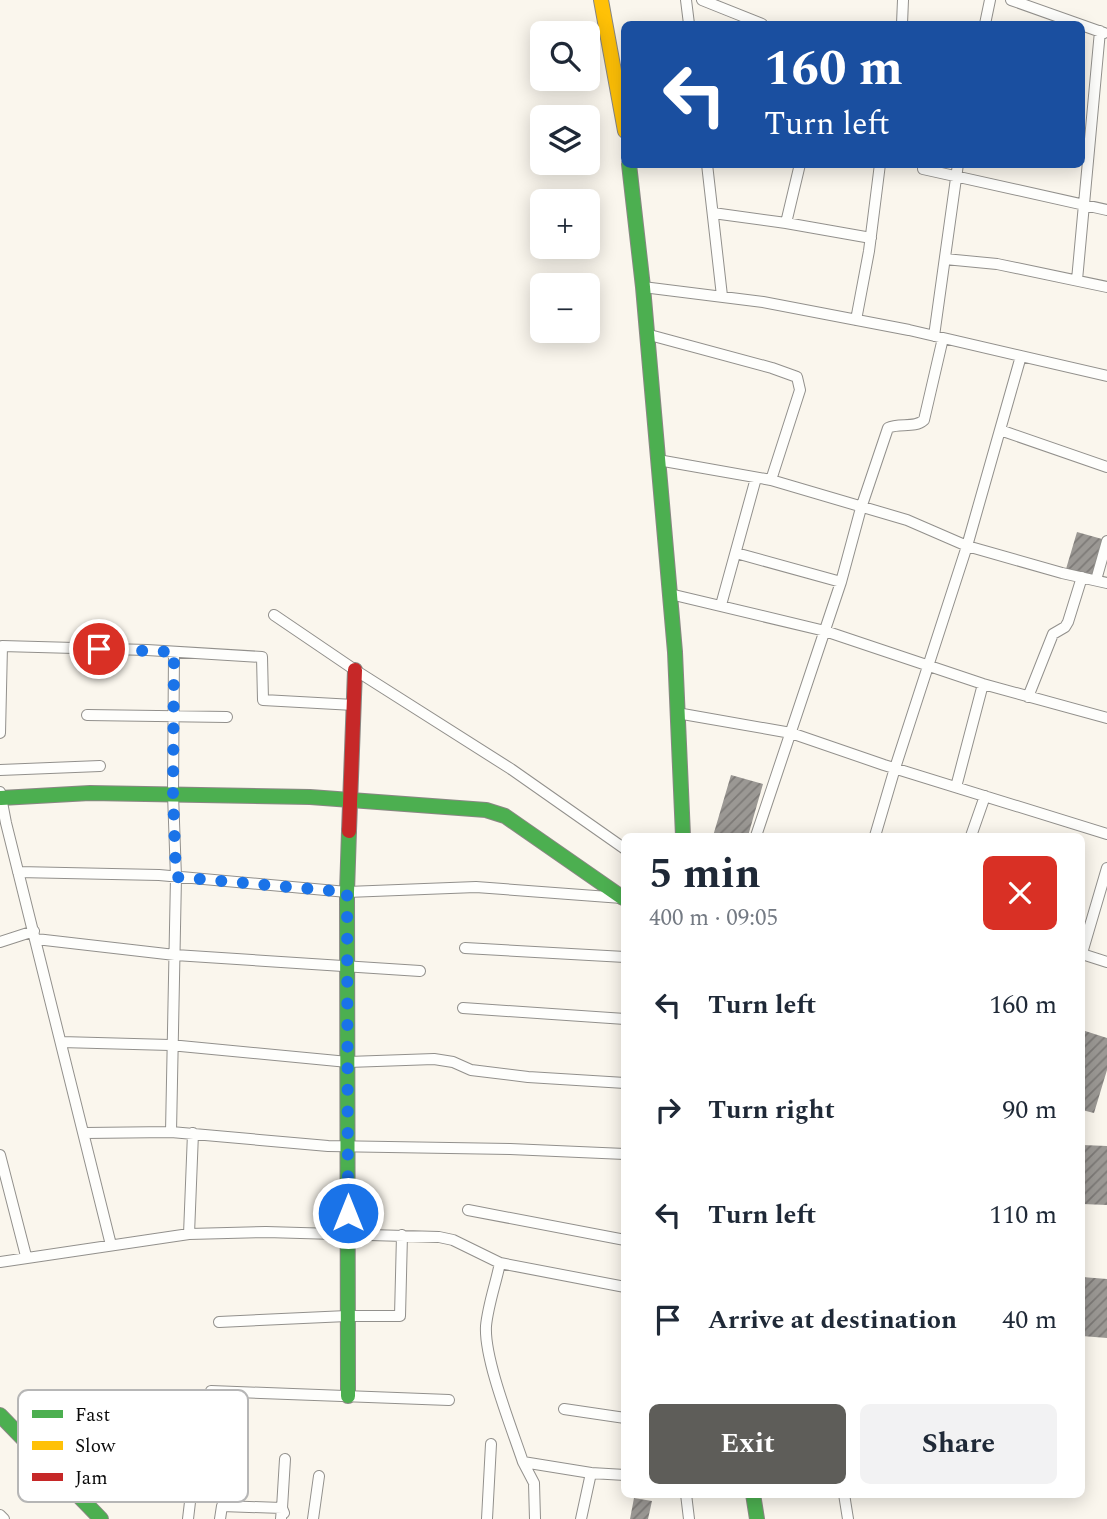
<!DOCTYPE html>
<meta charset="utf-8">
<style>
body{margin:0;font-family:Spectral,serif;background:#f2f2f3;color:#1f2937;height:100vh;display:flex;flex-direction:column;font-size:26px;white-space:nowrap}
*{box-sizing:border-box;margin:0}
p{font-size:23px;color:#747a83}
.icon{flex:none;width:38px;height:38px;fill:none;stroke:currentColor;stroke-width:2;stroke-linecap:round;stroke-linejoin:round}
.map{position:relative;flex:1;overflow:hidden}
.side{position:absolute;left:621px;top:833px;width:464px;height:665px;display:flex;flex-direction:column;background:#fff;border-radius:10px;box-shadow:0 4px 18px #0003}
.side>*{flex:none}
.hud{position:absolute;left:621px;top:21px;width:464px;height:147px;border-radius:10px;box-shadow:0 4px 18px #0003;background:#1a4fa0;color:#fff;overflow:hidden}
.buttons{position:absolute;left:530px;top:21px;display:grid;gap:14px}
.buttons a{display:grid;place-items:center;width:70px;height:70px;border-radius:10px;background:#fff;box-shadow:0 4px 18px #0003;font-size:35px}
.pin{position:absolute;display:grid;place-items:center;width:60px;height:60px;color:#fff;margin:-30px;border:4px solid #fff;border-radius:50%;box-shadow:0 2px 7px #0007}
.me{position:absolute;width:77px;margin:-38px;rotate:0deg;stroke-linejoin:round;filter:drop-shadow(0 0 5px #0008)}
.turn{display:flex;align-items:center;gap:24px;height:147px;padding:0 28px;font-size:32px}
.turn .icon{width:91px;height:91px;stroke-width:2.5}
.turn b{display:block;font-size:49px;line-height:60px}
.round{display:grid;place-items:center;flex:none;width:74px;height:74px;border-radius:10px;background:#f2f2f3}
.overview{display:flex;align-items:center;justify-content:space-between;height:119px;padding:0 28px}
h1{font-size:42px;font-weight:700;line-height:52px}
.cta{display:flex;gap:14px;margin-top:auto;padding:14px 28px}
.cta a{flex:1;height:80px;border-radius:10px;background:#5e5d59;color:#fff;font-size:28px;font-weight:700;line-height:80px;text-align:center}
.cta a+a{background:#f2f2f3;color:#1f2937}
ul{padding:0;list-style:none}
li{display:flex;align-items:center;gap:21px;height:105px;padding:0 28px}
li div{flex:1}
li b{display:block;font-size:26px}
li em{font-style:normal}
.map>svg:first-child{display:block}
</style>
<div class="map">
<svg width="1107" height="1519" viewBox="0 0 1107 1519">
<defs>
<pattern id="building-hatch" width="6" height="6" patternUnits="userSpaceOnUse" patternTransform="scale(1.75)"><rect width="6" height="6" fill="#9b9894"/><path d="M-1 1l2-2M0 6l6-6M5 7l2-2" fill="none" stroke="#7d7a77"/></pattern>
</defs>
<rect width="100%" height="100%" fill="#faf6ed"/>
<!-- building -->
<path fill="url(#building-hatch)" d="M 1077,532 L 1102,539 L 1092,576 L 1066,569 Z
M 731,775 L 763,784 L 748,836 L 713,836 Z
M 1082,1030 L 1107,1038 L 1107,1070 L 1094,1113 L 1082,1110 Z
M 1082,1145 L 1107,1146 L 1107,1205 L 1082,1204 Z
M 1082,1277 L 1107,1279 L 1107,1338 L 1082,1336 Z
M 634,1498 L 652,1501 L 648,1519 L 630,1519 Z"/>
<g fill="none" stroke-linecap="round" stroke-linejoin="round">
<defs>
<path id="street" d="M 686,0 L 689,24
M 702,0 L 762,24
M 1011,0 L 1104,33
M 902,24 L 903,0
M 985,24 L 990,0
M 707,164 L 722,296
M 923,169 L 1107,210
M 713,213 L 786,223 L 800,164
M 786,223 L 871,238
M 945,259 L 997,264 L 1107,287
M 1077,280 L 1100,31
M 643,287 L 763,302 L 909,330 L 1107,376
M 856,320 L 869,251 L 880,164
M 646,334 L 772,368 L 797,377 L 800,390 L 771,480
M 934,336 L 958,164
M 1000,430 L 1107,467
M 658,460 L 771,480 L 907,520 L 967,546 L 1062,573 L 1107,583
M 736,553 L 841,582
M 1096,580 L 1107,541
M 670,594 L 825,631 L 983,684 L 1107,718
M 721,605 L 756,478
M 274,615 L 355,670 L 511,769 L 625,849
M 1028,697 L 1053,634 L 1065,627 L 1068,622 L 1082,577
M 677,713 L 791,733 L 884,765 L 1107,834
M 87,715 L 227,717
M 0,733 L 2,646 L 147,650 L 262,657 L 263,700 L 354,705
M 0,770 L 100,766
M 956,787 L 983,684
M 0,792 L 6,823 L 111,1245
M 756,836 L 841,582 L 861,508 L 888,428 C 899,422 914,429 924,420 L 943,338
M 875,836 L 895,768 L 967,546 L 1021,356
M 971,836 L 985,796
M 18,872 L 159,875 L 347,892 L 476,887 L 622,898
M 36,939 L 175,955 L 420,971
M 0,942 L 34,931
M 465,948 L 625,957
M 1082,953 L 1107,868
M 1082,954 L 1107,962
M 463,1008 L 625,1019
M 61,1042 L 170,1045 L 348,1062 L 434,1059 L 453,1062 L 471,1070 L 528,1077 L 625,1083
M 171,1132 L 176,877 L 173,794 L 174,652
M 85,1133 L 171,1132 L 328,1146 L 510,1149 L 625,1154
M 0,1155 L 26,1256
M 468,1210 L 625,1240
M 189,1234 L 193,1133
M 0,1262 L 189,1234 L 266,1232 L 439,1237 L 453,1240 L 500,1263
M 625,1287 L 500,1263 C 496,1283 488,1305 486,1326 C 484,1359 512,1429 523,1462 L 591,1473 L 625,1475
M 219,1322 L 347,1316 L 400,1316 L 402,1235
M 211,1391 L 449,1400
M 564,1409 L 625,1418
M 523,1462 L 534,1483 L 535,1519
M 686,1494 L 689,1519
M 844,1494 L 848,1519
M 284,1513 L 282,1508 L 285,1459
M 0,1515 L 4,1519
M 188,1519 L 192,1485
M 220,1519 L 222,1506 L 282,1508 L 281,1519
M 313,1519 L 319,1476
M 487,1519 L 491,1444
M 581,1519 L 591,1473"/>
<path id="fast" d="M 629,164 L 643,287 L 675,652 L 683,836
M 1,798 L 90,793 L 310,797 L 486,810 L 505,816 L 623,898
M 348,1396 L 347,892 L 349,831
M 0,1415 L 101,1519
M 753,1494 L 757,1519"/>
<path id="slow" d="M 601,0 L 625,131"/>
<path id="jam" d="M 349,831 L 355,670"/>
</defs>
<!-- street casing -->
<use href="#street" stroke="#92908c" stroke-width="12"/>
<!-- fast casing -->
<use href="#fast" stroke="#898783" stroke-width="16"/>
<!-- slow casing -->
<use href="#slow" stroke="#898783" stroke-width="16"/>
<!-- jam casing -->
<use href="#jam" stroke="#898783" stroke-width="16"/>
<!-- street -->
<use href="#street" stroke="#fefefc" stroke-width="10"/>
<!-- fast -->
<use href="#fast" stroke="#4caf50" stroke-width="14"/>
<!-- slow -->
<use href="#slow" stroke="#ffc107" stroke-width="14"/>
<!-- jam -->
<use href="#jam" stroke="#c62828" stroke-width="14"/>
</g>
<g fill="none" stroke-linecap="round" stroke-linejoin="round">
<!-- route -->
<path stroke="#1a73e8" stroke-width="12" stroke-dasharray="0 21.6" d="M 99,649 L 174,652 L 173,794 L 176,877 L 347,892 L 348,1213"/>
</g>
<!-- legend -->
<rect x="18" y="1390" width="230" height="112" rx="10" fill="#fff" stroke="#b6b6b6" stroke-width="2"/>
<rect x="32" y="1410" width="31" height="8" fill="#4caf50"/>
<rect x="32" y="1441" width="31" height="9" fill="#ffc107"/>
<rect x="32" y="1473" width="31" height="8" fill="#c62828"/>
<g font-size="19" fill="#0a0a0a">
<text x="75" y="1421">Fast</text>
<text x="75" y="1452">Slow</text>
<text x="75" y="1484">Jam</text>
</g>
</svg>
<div class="buttons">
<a><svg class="icon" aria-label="search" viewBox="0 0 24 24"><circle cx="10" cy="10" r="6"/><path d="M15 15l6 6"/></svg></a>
<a><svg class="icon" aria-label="layers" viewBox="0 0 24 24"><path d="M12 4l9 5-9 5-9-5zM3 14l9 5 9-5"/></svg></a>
<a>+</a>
<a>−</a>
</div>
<div class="pin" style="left:99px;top:649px;background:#d93025"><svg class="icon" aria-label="arrive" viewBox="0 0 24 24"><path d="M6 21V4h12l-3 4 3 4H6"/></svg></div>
<svg class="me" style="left:348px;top:1213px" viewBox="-20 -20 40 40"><circle r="17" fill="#1a73e8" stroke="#fff" stroke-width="3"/><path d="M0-11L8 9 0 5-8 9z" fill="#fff"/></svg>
<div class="hud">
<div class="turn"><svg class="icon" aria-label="left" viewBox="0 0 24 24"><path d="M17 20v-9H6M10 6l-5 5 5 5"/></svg><div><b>160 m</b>Turn left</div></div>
</div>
<section class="side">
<div class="overview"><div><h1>5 min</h1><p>400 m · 09:05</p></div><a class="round" style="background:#d93025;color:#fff"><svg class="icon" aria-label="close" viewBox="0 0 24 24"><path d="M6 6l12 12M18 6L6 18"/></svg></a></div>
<ul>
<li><svg class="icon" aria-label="left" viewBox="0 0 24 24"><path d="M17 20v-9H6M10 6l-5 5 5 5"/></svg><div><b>Turn left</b></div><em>160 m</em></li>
<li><svg class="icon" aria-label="right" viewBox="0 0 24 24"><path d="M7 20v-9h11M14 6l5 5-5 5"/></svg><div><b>Turn right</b></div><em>90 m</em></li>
<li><svg class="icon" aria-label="left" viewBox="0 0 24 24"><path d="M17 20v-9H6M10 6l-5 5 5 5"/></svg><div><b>Turn left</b></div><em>110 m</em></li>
<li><svg class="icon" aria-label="arrive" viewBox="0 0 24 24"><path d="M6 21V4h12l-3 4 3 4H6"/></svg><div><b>Arrive at destination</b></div><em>40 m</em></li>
</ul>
<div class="cta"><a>Exit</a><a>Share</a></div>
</section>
</div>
